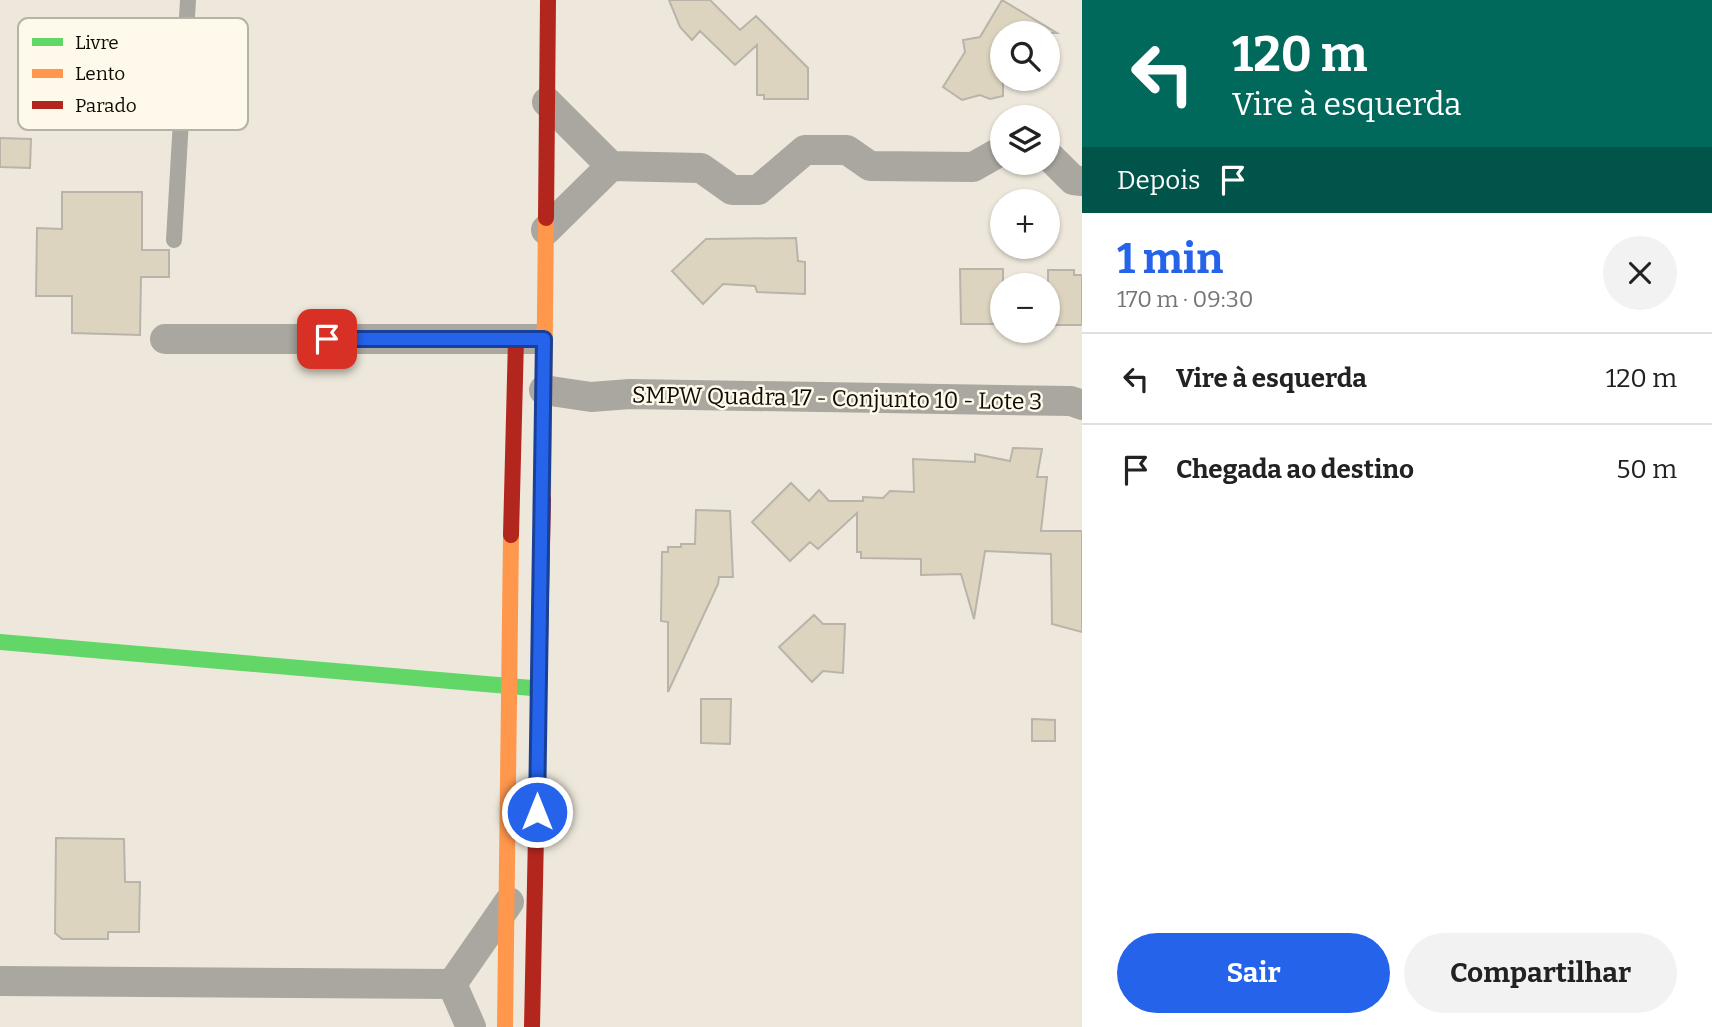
<!DOCTYPE html>
<html lang="pt">
<meta charset="utf-8">
<style>
body{margin:0;font-family:Bitter,serif;background:#f2f2f2;color:#222;height:100vh;display:flex;flex-direction:column;font-size:26px;white-space:nowrap}
*{box-sizing:border-box;margin:0}
p{font-size:23px;color:#767676}
.icon{flex:none;width:38px;height:38px;fill:none;stroke:currentColor;stroke-width:2;stroke-linecap:round;stroke-linejoin:round}
.map{position:relative;flex:1;overflow:hidden}
.drawer{display:flex;flex-direction:column;background:#fff;width:630px}
.drawer>*{flex:none}
.banner{background:#00695c;color:#fff;overflow:hidden}
.buttons{position:absolute;left:990px;top:21px;display:grid;gap:14px}
.buttons a{display:grid;place-items:center;width:70px;height:70px;border-radius:50%;background:#fff;box-shadow:0 2px 5px #0004;font-size:35px}
.pin{position:absolute;display:grid;place-items:center;width:60px;height:60px;color:#fff;margin:-30px;border-radius:14px;box-shadow:0 4px 10px #0006}
.me{position:absolute;width:77px;margin:-38px;rotate:0deg;stroke-linejoin:round;filter:drop-shadow(0 0 5px #0008)}
.turn{display:flex;align-items:center;gap:24px;height:147px;padding:0 35px;font-size:32px}
.turn .icon{width:91px;height:91px;stroke-width:2.5}
.turn b{display:block;font-size:49px;line-height:60px}
.then{display:flex;align-items:center;height:66px;padding:0 35px;background:#0003;gap:14px;font-size:26px}
.round{display:grid;place-items:center;flex:none;width:74px;height:74px;border-radius:37px;background:#f2f2f2}
.overview{display:flex;align-items:center;justify-content:space-between;height:119px;padding:0 35px}
h1{font-size:42px;font-weight:700;line-height:52px;color:#2563eb}
.button{display:flex;gap:14px;margin-top:auto;padding:14px 35px}
.button a{flex:1;height:80px;border-radius:42px;background:#2563eb;color:#fff;font-size:28px;font-weight:700;line-height:80px;text-align:center}
.button a+a{background:#f2f2f2;color:#222}
ul{padding:0;list-style:none}
li{display:flex;align-items:center;gap:21px;height:91px;padding:0 35px;border-top:2px solid #e0e0e0}
li div{flex:1}
li b{display:block;font-size:26px}
li em{font-style:normal}
main{display:flex;flex:1;min-height:0}
.map>svg:first-child{display:block}
</style>
<main>
<div class="map">
<svg width="1082" height="1027" viewBox="0 0 1082 1027">
<rect width="100%" height="100%" fill="#eee8dc"/>
<!-- building -->
<path fill="#dcd4bf" stroke="#b8b4aa" stroke-width="2" d="M 669,0 L 710,0 L 740,30 L 756,16 L 808,68 L 808,99 L 764,99 L 764,95 L 757,95 L 757,45 L 735,65 L 700,31 L 692,40 L 680,27 Z
M 1002,0 L 1057,33 L 1003,33 L 1003,96 L 990,99 L 980,95 L 962,100 L 943,87 L 965,52 L 963,40 L 980,37 Z
M 0,138 L 31,139 L 30,168 L 0,167 Z
M 62,192 L 142,192 L 142,250 L 169,250 L 169,277 L 141,277 L 140,335 L 72,333 L 72,296 L 36,296 L 37,228 L 62,229 Z
M 796,238 L 798,261 L 805,262 L 805,294 L 757,292 L 755,286 L 723,284 L 703,304 L 672,271 L 706,239 Z
M 960,269 L 1003,269 L 1003,324 L 961,324 Z
M 1048,270 L 1074,270 L 1074,275 L 1082,275 L 1082,325 L 1048,325 Z
M 1013,448 L 1042,449 L 1037,477 L 1047,477 L 1041,531 L 1082,531 L 1082,632 L 1052,624 L 1051,554 L 985,551 L 974,619 L 961,574 L 921,575 L 921,559 L 861,558 L 861,552 L 857,552 L 857,513 L 818,549 L 810,542 L 790,561 L 752,522 L 791,483 L 809,501 L 819,490 L 829,501 L 863,501 L 863,497 L 883,498 L 890,491 L 914,492 L 913,459 L 975,462 L 975,454 L 1010,461 Z
M 696,510 L 730,511 L 733,577 L 719,577 L 718,584 L 668,692 L 668,622 L 661,621 L 662,552 L 668,552 L 668,547 L 681,547 L 681,544 L 695,544 Z
M 814,615 L 823,624 L 845,624 L 843,673 L 823,671 L 812,682 L 779,647 Z
M 701,699 L 731,699 L 730,744 L 701,743 Z
M 1032,719 L 1055,720 L 1055,741 L 1032,741 Z
M 56,838 L 124,839 L 125,882 L 140,882 L 139,932 L 108,932 L 108,939 L 62,939 L 55,933 Z"/>
<g fill="none" stroke-linecap="round" stroke-linejoin="round">
<!-- lane -->
<path stroke="#a9a7a0" stroke-width="16" d="M 174,240 L 188,0"/>
<!-- street -->
<path stroke="#a9a7a0" stroke-width="30" d="M 547,102 L 611,166 L 701,168 L 732,190 L 758,190 L 805,150 L 847,150 L 870,166 L 973,167 L 1003,150
M 1048,155 L 1073,180 L 1082,181
M 546,230 L 611,166
M 165,339 L 537,339
M 544,390 L 591,397 L 630,394 L 1071,401 L 1082,405
M 0,981 L 452,984
M 452,984 L 509,902
M 452,984 L 471,1027"/>
<!-- fast -->
<path stroke="#63d668" stroke-width="16" d="M 0,642 L 532,688"/>
<!-- slow -->
<path stroke="#ff974d" stroke-width="16" d="M 543,499 L 546,218
M 505,1027 L 511,535"/>
<!-- jam -->
<path stroke="#b3261e" stroke-width="16" d="M 546,218 L 548,0
M 511,535 L 516,339
M 532,1027 L 543,499"/>
</g>
<g fill="none" stroke-linecap="round" stroke-linejoin="round">
<defs>
<path id="route" d="M 327,339 L 544,339 L 537,812"/>
</defs>
<!-- route casing -->
<use href="#route" stroke="#184099" stroke-width="18"/>
<!-- route -->
<use href="#route" stroke="#2563eb" stroke-width="12"/>
</g>
<g text-anchor="middle" stroke-width="5" stroke-linejoin="round" paint-order="stroke">
<!-- street labels -->
<g font-size="23" fill="#0f0c05" stroke="#fff9eb">
<text transform="translate(837 398) rotate(1)" y="8">SMPW Quadra 17 - Conjunto 10 - Lote 3</text>
</g>
</g>
<!-- legend -->
<rect x="18" y="18" width="230" height="112" rx="10" fill="#fff9eb" stroke="#b7b2a6" stroke-width="2"/>
<rect x="32" y="38" width="31" height="8" fill="#63d668"/>
<rect x="32" y="69" width="31" height="9" fill="#ff974d"/>
<rect x="32" y="101" width="31" height="8" fill="#b3261e"/>
<g font-size="19" fill="#0f0c05">
<text x="75" y="49">Livre</text>
<text x="75" y="80">Lento</text>
<text x="75" y="112">Parado</text>
</g>
</svg>
<div class="buttons">
<a><svg class="icon" aria-label="search" viewBox="0 0 24 24"><circle cx="10" cy="10" r="6"/><path d="M15 15l6 6"/></svg></a>
<a><svg class="icon" aria-label="layers" viewBox="0 0 24 24"><path d="M12 4l9 5-9 5-9-5zM3 14l9 5 9-5"/></svg></a>
<a>+</a>
<a>−</a>
</div>
<div class="pin" style="left:327px;top:339px;background:#d93025"><svg class="icon" aria-label="arrive" viewBox="0 0 24 24"><path d="M6 21V4h12l-3 4 3 4H6"/></svg></div>
<svg class="me" style="left:537px;top:812px" viewBox="-20 -20 40 40"><circle r="17" fill="#2563eb" stroke="#fff" stroke-width="3"/><path d="M0-11L8 9 0 5-8 9z" fill="#fff"/></svg>
</div>
<section class="drawer">
<div class="banner">
<div class="turn"><svg class="icon" aria-label="left" viewBox="0 0 24 24"><path d="M17 20v-9H6M10 6l-5 5 5 5"/></svg><div><b>120 m</b>Vire à esquerda</div></div>
<div class="then">Depois<svg class="icon" aria-label="arrive" viewBox="0 0 24 24"><path d="M6 21V4h12l-3 4 3 4H6"/></svg></div>
</div>
<div class="overview"><div><h1>1 min</h1><p>170 m · 09:30</p></div><a class="round"><svg class="icon" aria-label="close" viewBox="0 0 24 24"><path d="M6 6l12 12M18 6L6 18"/></svg></a></div>
<ul>
<li><svg class="icon" aria-label="left" viewBox="0 0 24 24"><path d="M17 20v-9H6M10 6l-5 5 5 5"/></svg><div><b>Vire à esquerda</b></div><em>120 m</em></li>
<li><svg class="icon" aria-label="arrive" viewBox="0 0 24 24"><path d="M6 21V4h12l-3 4 3 4H6"/></svg><div><b>Chegada ao destino</b></div><em>50 m</em></li>
</ul>
<div class="button"><a>Sair</a><a>Compartilhar</a></div>
</section>
</main>
